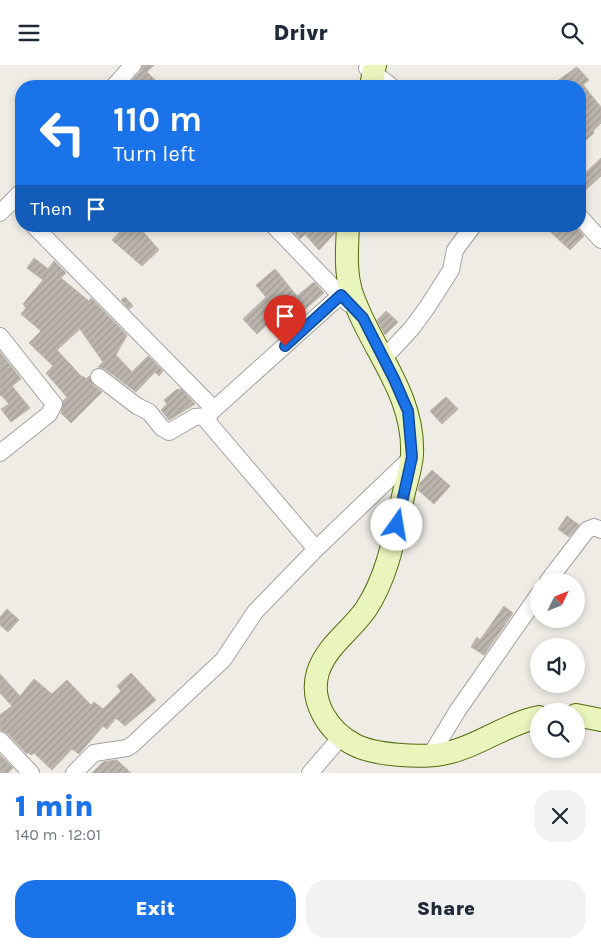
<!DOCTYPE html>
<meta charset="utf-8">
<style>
body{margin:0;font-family:Karla,sans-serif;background:#f2f2f3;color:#1f2937;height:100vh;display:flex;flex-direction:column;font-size:19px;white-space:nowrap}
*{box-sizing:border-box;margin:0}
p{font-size:16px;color:#747a83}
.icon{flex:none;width:28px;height:28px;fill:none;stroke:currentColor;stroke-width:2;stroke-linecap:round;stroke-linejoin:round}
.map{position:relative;height:708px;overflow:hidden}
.drawer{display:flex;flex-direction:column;background:#fff;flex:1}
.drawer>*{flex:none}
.banner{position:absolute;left:15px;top:15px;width:571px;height:152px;border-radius:20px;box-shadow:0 2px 8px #0003;background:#1a73e8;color:#fff;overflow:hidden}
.needle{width:32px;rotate:47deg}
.tools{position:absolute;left:530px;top:508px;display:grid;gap:10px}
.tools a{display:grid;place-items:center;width:55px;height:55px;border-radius:50%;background:#fff;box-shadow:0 2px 8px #0003;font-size:25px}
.pin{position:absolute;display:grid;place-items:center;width:42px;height:42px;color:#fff;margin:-51px -21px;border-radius:50% 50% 50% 0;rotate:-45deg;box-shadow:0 0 5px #0007}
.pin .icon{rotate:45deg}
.me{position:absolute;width:55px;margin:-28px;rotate:13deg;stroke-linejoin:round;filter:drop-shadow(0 0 4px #0008)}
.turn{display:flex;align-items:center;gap:18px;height:105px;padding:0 15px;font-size:22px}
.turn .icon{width:65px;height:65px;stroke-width:2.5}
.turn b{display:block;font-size:35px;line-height:42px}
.then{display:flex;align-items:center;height:48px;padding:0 15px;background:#0003;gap:10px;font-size:19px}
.round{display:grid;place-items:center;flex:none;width:52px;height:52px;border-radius:20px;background:#f2f2f3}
.headline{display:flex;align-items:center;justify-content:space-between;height:85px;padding:0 15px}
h1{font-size:30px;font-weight:800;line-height:38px;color:#1a73e8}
.primary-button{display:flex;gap:10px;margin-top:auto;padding:10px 15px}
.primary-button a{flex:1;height:58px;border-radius:20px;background:#1a73e8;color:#fff;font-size:20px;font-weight:800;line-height:58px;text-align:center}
.primary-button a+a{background:#f2f2f3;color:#1f2937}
header{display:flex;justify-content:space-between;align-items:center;height:65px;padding:0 15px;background:#fff;font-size:22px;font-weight:800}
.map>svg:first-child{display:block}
</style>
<header><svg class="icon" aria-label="menu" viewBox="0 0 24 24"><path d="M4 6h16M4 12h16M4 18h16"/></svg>Drivr<svg class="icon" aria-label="search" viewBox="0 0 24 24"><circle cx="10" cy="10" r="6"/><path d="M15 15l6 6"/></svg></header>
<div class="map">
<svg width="601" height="708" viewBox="0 0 601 708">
<defs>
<pattern id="building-hatch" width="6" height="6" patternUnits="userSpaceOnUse" patternTransform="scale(1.25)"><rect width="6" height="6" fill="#bbb5ae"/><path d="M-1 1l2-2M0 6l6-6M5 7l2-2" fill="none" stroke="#a09b95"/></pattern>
</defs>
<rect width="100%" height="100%" fill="#eeece5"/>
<!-- building -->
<path fill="url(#building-hatch)" stroke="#beb5a9" d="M 143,0 L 154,0 L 147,7 L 161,21 L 127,21 L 140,7 Z
M 577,2 L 589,15 L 583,20 L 601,42 L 601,58 L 593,66 L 594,68 L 580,80 L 580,21 L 550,21 Z
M 601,93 L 601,111 L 580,130 L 580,113 Z
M 125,161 L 138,161 L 159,185 L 142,201 L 112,175 Z
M 290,161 L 335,161 L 335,168 L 319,185 L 305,169 L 300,174 Z
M 544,161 L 575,161 L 584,171 L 570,185 Z
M 34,193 L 48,204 L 54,196 L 66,208 L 61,213 L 89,236 L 91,233 L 127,270 L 116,290 L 132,307 L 148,291 L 163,306 L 159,311 L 155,307 L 136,327 L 105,304 L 98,302 L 103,297 L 80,264 L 57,285 L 82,312 L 83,311 L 86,314 L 89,311 L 93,320 L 102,327 L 71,358 L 61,348 L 63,336 L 67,332 L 46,308 L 53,301 L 29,278 L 41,266 L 21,249 L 26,243 L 23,239 L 43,215 L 27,203 Z
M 275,204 L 297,231 L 314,217 L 324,228 L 296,252 L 299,255 L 289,264 L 276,251 L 257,269 L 243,254 L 266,232 L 256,220 Z
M 125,232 L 133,241 L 129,244 L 121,235 Z
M 386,246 L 398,257 L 385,270 L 377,255 Z
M 0,287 L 21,314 L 12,321 L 30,343 L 11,357 L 1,344 L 9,339 L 1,330 L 0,331 Z
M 181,324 L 195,339 L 169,355 L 161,345 L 167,339 L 164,335 L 176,325 Z
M 446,332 L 458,344 L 442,359 L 430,346 Z
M 432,405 L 450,421 L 434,439 L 418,425 L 420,418 Z
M 567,451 L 579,460 L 569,472 L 558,464 Z
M 504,541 L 513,548 L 484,590 L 471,582 L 477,572 L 480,575 Z
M 7,544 L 19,555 L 8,567 L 0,560 L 0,552 Z
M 131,608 L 156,635 L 125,661 L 116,653 L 107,664 L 103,661 L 79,689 L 72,684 L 52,705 L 34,688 L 31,690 L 28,687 L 27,689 L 7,668 L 0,665 L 0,650 L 12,641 L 0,628 L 0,609 L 20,631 L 34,614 L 52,629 L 67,615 L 91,640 L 94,637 L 103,644 L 121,626 L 117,621 Z
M 0,690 L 13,703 L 8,708 L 0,708 Z
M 117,695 L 131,708 L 92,708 L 103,697 Z"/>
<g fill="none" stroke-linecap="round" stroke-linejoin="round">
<defs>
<path id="street" d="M 367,3 L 391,21
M 114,21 L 133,0
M 0,148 L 21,127
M 580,152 L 601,175
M 34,161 L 214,344
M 274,161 L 349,239
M 0,271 L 54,339 L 49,349 L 0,388
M 383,294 L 412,263 L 428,241 L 451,205 L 455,185 L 473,161
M 99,312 L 137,341 L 149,347 L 162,363 L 169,367 L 195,352 L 208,351
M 316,484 L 207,356 L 211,347 L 341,230
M 548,516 L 587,465 L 594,462 L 601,465
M 0,675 L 31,708
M 430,691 L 458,645 L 539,529
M 74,708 L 94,688 L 127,683 L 133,679 L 223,595 L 255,547 L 316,484 L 412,392
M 310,708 L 341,672"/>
<path id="secondary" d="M 371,21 L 375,0
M 348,161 C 347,183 345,205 351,226 C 369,283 415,327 412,390 C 411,402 407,415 404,427 C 395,467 389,509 366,544 C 351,566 327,580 318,607 C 309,637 329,667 355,680 C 374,690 421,693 442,689 C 476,683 505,659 539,652
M 576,650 L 601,655"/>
</defs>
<!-- street casing -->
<use href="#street" stroke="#a2a2a2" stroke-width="18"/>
<!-- secondary casing -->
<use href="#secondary" stroke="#566b0e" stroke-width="24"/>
<!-- street -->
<use href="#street" stroke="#fff" stroke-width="16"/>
<!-- secondary -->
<use href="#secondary" stroke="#eaf4bd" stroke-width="22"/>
</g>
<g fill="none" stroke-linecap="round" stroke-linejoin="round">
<defs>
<path id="route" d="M 285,281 L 341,230 L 363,253 L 394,314 L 408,346 L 412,392 L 397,460"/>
</defs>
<!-- route casing -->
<use href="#route" stroke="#114b97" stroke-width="12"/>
<!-- route -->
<use href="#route" stroke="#1a73e8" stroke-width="9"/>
</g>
</svg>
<div class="tools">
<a><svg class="needle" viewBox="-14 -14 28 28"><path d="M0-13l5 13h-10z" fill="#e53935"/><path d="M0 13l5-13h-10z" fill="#747a83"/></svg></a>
<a><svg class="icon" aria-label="sound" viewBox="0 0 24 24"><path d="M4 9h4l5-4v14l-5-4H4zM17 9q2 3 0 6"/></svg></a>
<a><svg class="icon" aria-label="search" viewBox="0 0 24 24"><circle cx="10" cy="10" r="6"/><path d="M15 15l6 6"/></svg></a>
</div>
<div class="pin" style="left:285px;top:281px;background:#d93025"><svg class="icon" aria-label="arrive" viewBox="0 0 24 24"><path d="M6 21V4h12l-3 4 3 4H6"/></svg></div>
<svg class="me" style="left:397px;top:460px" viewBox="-20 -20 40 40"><circle r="19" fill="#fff"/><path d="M0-13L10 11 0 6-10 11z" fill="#1a73e8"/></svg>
<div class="banner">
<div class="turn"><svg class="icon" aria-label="left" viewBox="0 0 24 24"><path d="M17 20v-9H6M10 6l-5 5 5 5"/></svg><div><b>110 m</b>Turn left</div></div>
<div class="then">Then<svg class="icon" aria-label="arrive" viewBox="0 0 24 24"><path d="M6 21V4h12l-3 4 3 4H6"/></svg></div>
</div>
</div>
<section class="drawer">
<div class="headline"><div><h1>1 min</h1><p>140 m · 12:01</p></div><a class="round"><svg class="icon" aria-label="close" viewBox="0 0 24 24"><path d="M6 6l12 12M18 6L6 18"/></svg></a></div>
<div class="primary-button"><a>Exit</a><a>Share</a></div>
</section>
